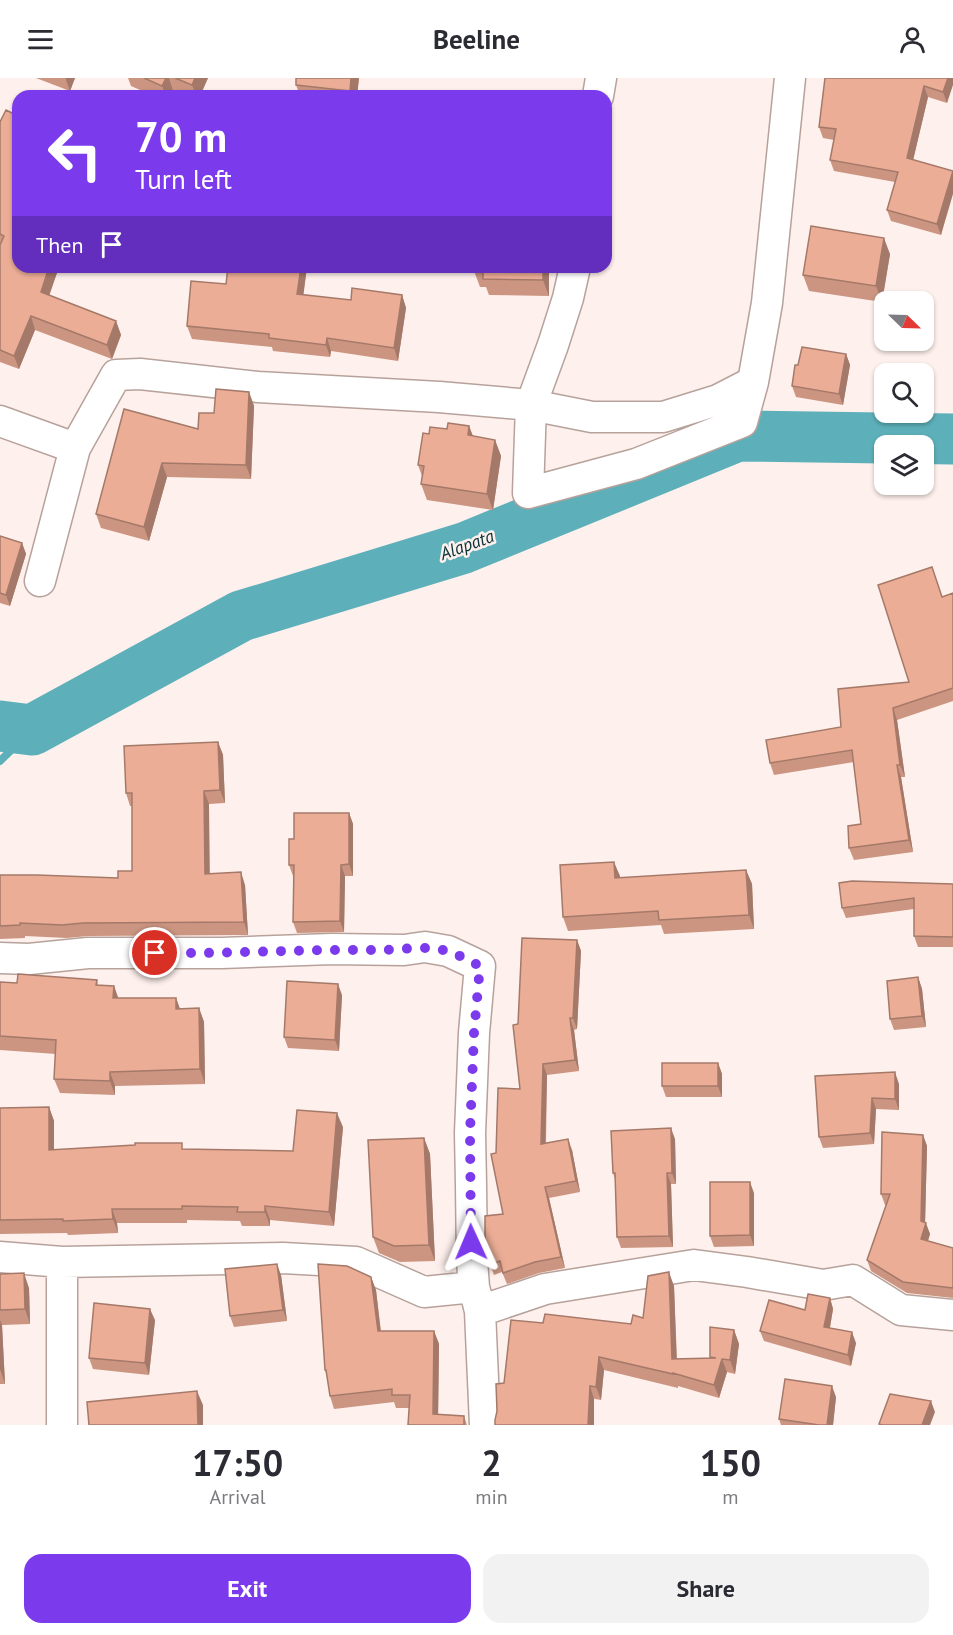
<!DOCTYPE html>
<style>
body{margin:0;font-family:"PT Sans",sans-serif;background:#f2f2f3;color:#2b2b33;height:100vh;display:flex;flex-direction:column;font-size:22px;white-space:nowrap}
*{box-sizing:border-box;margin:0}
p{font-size:20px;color:#7c7c81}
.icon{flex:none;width:33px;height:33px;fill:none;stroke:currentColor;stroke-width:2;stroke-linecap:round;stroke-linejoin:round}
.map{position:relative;height:1347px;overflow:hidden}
.sheet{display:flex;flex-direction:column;background:#fff;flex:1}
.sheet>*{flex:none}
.banner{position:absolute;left:12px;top:12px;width:600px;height:183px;border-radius:18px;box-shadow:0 2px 4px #0004;background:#7c3aed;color:#fff;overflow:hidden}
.needle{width:39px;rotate:113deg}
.fabs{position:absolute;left:874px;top:213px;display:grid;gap:12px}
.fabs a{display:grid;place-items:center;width:60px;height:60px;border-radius:12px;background:#fff;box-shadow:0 2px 4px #0004;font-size:30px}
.pin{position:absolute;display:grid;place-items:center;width:51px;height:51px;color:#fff;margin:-26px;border:3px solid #fff;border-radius:50%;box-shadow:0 2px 6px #0007}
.me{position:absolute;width:66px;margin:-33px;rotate:359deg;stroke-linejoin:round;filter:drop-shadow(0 0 4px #0008)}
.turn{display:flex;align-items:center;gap:21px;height:126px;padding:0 24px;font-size:27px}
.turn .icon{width:78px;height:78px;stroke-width:2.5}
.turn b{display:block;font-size:42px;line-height:51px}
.then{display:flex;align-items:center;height:57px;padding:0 24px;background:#0003;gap:12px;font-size:22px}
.eta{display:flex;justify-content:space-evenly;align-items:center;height:102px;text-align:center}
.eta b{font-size:36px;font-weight:700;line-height:42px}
.primary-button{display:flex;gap:12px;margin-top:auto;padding:12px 24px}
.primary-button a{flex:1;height:69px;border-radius:18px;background:#7c3aed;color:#fff;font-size:24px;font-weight:700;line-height:69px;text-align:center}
.primary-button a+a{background:#f2f2f3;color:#2b2b33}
header{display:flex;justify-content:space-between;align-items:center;height:78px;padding:0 24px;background:#fff;font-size:27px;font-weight:700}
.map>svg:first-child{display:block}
</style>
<header><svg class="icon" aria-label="menu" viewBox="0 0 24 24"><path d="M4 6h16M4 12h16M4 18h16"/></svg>Beeline<svg class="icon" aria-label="person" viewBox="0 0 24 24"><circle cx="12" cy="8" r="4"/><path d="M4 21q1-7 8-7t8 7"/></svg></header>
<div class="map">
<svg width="953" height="1347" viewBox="0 0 953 1347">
<rect width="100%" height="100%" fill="#fef0ec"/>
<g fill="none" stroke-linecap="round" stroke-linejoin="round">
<!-- stream -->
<path stroke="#5db0ba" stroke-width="8" d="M 0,683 L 32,652"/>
<!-- river -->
<path stroke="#5db0ba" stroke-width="51" d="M 0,648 L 32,652 L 241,538 L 464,470 L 738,358 L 953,361"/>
<defs>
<path id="minor" d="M 598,18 L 601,0
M 575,189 L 568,220 L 553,267 L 531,327 L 528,415 L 636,386 L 742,344 L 753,304
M 0,343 L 75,370
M 40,503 L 75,370 L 116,297 L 140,296 L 258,309 L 439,319 L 531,327 L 592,339 L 663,339 L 718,322 L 753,304 L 767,225 L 790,0
M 0,880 L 29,881 L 88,875 L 222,875 L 332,871 L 404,872 L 425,869 L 448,873 L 480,888 L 474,955 L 470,1055 L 471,1107 L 472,1183 L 474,1209 L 480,1233 L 485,1347
M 0,1179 L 62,1184 L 283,1180 L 356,1184 L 424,1214 L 474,1209
M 62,1184 L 62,1347
M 480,1233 L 545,1211 L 694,1187 L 747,1194 L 823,1207 L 853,1202 L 901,1232 L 953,1237"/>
</defs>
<!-- minor casing -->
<use href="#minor" stroke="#b7a29b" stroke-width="33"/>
<!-- minor -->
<use href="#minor" stroke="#fff" stroke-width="30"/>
</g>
<!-- wall -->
<path fill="#cb9581" d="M 36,0 L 75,0 L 70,13 Z
M 128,0 L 208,0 L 200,18 L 185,18 L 173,13 L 171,18 L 154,18 L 131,8 Z
M 359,0 L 357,18 L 300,18 L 296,7 Z
M 825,0 L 953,0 L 947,25 L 928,19 L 913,82 L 953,93 L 941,157 L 891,143 L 887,132 L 895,104 L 834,93 L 830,82 L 834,62 L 823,60 L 819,49 Z
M 0,44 L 18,189 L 59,189 L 49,217 L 116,243 L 121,257 L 112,281 L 35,252 L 19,291 L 0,284 Z
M 890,176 L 882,224 L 809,213 L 803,197 Z
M 228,189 L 307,189 L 303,217 L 351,222 L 402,217 L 406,230 L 398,283 L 331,273 L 330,279 L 273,273 L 272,269 L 192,261 L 187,248 L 226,206 Z
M 474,189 L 549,189 L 549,218 L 489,217 L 486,209 L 480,209 L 474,193 Z
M 846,276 L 850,287 L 843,327 L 796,319 L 792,308 L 798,287 Z
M 249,314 L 254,328 L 251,401 L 167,399 L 149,463 L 101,450 L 96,436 L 198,351 L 214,335 Z
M 469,348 L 473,358 L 495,362 L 501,378 L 493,432 L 427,422 L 421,406 L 422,398 L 418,387 L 429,356 L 447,351 Z
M 0,458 L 22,465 L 26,476 L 10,528 L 0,525 Z
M 953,515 L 953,623 L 897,642 L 905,699 L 901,699 L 913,774 L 854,782 L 849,770 L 861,746 L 854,684 L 774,697 L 770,685 L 841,649 L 909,604 L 942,519 Z
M 218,664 L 223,677 L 225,725 L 209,726 L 209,795 L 245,807 L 248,857 L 88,858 L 67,860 L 25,858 L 25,860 L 0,861 L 0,797 L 118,800 L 132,793 L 132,728 L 130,728 L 126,715 Z
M 349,735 L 353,746 L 353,798 L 345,798 L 344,854 L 297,855 L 293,844 L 294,798 L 293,798 L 289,787 L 294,761 Z
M 746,792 L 752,806 L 754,851 L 664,856 L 661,847 L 568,853 L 563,839 L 620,798 L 620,800 Z
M 953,806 L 953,869 L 918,869 L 914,858 L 914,831 L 846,840 L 842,830 Z
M 577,862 L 581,873 L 577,951 L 574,952 L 579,993 L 547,997 L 546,1066 L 572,1072 L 580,1114 L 549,1120 L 565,1190 L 539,1195 L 507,1206 L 502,1194 L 494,1197 L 490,1186 L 503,1136 L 496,1075 L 520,1011 Z
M 918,899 L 922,911 L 926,949 L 894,952 L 890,941 Z
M 97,902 L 98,907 L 114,908 L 118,920 L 176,920 L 180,931 L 199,930 L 204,944 L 205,1006 L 115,1008 L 115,1017 L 60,1015 L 54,1001 L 56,976 L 0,972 L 0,904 L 17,905 Z
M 342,917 L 339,973 L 288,970 L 284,959 Z
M 718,985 L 722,996 L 722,1019 L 666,1019 L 662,1008 Z
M 815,998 L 899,1006 L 899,1032 L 876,1031 L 874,1066 L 823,1070 L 819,1059 Z
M 49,1029 L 54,1043 L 54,1072 L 184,1072 L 293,1073 L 343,1049 L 334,1148 L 270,1142 L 270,1148 L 242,1148 L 240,1143 L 187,1142 L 187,1145 L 117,1145 L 118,1155 L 68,1157 L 67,1155 L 0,1156 L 0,1030 Z
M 923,1057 L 927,1068 L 925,1145 L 930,1156 L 928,1163 L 953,1170 L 953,1220 L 907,1215 L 871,1193 L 867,1182 L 887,1127 L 885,1127 L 881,1116 Z
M 424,1060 L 430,1076 L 435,1183 L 400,1184 L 379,1175 L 373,1159 Z
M 675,1061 L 676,1106 L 671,1106 L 673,1169 L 621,1170 L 617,1159 L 615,1101 L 613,1095 Z
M 754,1115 L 754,1168 L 714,1169 L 710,1158 Z
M 0,1196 L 29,1210 L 30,1246 L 2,1247 L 5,1306 L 0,1306 Z
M 281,1197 L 287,1243 L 234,1249 L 230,1238 Z
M 371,1199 L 376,1212 L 381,1253 L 434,1253 L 439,1266 L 438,1336 L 464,1338 L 467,1347 L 408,1347 L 409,1330 L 396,1330 L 394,1324 L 334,1331 L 330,1318 L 327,1299 L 325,1292 Z
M 674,1208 L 677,1281 L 710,1280 L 710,1279 L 734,1252 L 739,1266 L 735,1296 L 727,1294 L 719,1320 L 678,1308 L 678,1310 L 604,1292 L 601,1322 L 504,1305 L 543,1245 L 631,1246 L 643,1240 Z
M 830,1220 L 833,1231 L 830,1250 L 856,1265 L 851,1288 L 764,1263 L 760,1253 Z
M 155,1242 L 149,1297 L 93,1291 L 89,1280 Z
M 836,1319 L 833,1347 L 781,1347 L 779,1341 Z"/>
<!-- shaded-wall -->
<path fill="#a57969" d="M 66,0 L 75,0 L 70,13 L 66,2 Z
M 166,0 L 169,0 L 173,13 L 171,18 L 166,18 L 162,8 Z
M 195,0 L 208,0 L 200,18 L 196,18 L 192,7 Z
M 351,0 L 359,0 L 357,18 L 352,18 L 350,13 Z
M 948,0 L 953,0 L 953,7 L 947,25 L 943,14 Z
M 924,8 L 928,19 L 911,91 L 907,80 Z
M 953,93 L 953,116 L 941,157 L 937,146 Z
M 884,160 L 890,176 L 882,224 L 876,208 Z
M 49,189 L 59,189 L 46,227 L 41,214 Z
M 301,189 L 307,189 L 302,228 L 297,216 Z
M 543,189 L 549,189 L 549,218 L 543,202 Z
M 402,217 L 406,230 L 398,283 L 394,270 Z
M 31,238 L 35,252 L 19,291 L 14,278 Z
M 116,243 L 121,257 L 112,281 L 107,267 Z
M 327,260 L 331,273 L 330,279 L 326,267 Z
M 846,276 L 850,287 L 843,327 L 839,316 Z
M 249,314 L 254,328 L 251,401 L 246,387 Z
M 469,348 L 475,364 L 468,357 Z
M 495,362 L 501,378 L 493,432 L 487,416 Z
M 162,385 L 167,399 L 149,463 L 144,449 Z
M 22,465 L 26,476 L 10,528 L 6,517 Z
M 893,630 L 897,642 L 905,699 L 900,687 Z
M 218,664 L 223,677 L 225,725 L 220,712 Z
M 897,687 L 901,699 L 913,774 L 909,762 Z
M 204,713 L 209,726 L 210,809 L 205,796 Z
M 349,735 L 353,746 L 353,798 L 349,786 Z
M 614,784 L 620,798 L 620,814 L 615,800 Z
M 341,787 L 345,798 L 344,854 L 340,843 Z
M 746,792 L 752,806 L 754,851 L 749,837 Z
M 241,794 L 245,807 L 248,857 L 244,844 Z
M 577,862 L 581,873 L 577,951 L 573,940 Z
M 918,899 L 922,911 L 926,949 L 922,938 Z
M 338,906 L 342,917 L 339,973 L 335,962 Z
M 114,908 L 119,922 L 113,920 Z
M 176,920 L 181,934 L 176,931 Z
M 199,930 L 204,944 L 205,1006 L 200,991 Z
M 570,940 L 574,952 L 579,993 L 575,982 Z
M 718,985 L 722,996 L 722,1019 L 718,1008 Z
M 543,986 L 547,997 L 545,1077 L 541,1066 Z
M 110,994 L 115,1008 L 115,1017 L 110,1003 Z
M 895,994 L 899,1006 L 899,1032 L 895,1021 Z
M 872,1020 L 876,1031 L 874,1066 L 870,1055 Z
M 49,1029 L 54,1043 L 54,1086 L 49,1072 Z
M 337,1035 L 343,1049 L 334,1148 L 329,1134 Z
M 671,1050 L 675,1061 L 676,1106 L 672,1095 Z
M 923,1057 L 927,1068 L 925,1148 L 926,1145 L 930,1156 L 925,1172 L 921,1161 Z
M 424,1060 L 430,1076 L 435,1183 L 429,1167 Z
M 568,1061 L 572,1072 L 580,1114 L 576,1103 Z
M 667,1095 L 671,1106 L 673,1169 L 669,1158 Z
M 750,1104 L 754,1115 L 754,1168 L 750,1157 Z
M 545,1109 L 549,1120 L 565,1190 L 561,1179 Z
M 265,1128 L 270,1142 L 270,1148 L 265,1134 Z
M 112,1131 L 117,1145 L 118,1155 L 113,1141 Z
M 277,1186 L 281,1197 L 287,1243 L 283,1232 Z
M 669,1194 L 674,1208 L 677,1294 L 672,1281 Z
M 24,1195 L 29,1210 L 30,1246 L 25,1231 Z
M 371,1199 L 376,1212 L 382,1266 L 378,1253 Z
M 830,1220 L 833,1231 L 828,1260 L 824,1249 Z
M 150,1231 L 155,1242 L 149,1297 L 145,1285 Z
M 0,1242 L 2,1247 L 5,1306 L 0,1291 Z
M 734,1252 L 739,1266 L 735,1296 L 730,1282 Z
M 434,1253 L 439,1266 L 438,1347 L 433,1336 Z
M 852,1254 L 856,1265 L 851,1288 L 848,1277 Z
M 599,1279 L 604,1292 L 601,1322 L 596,1309 Z
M 722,1281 L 727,1294 L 719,1320 L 714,1307 Z
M 590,1308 L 594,1321 L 594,1347 L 588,1347 Z
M 832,1308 L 836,1319 L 833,1347 L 827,1347 Z
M 197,1313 L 203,1327 L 203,1347 L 198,1347 Z
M 931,1323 L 935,1334 L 930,1347 L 922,1347 Z"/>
<!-- building -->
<path fill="#ecad96" stroke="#a57969" stroke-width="1.5" d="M 144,0 L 166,0 L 162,8 Z
M 175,0 L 195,0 L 192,7 Z
M 296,0 L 351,0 L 350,13 L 296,7 Z
M 825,0 L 948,0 L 943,14 L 924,8 L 907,80 L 953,93 L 937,146 L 887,132 L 898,94 L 830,82 L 836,51 L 819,49 Z
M 6,32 L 18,38 L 18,189 L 49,189 L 41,214 L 116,243 L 107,267 L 31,238 L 14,278 L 0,272 L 0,167 L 4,158 L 0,156 L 0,44 Z
M 811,148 L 884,160 L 876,208 L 803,197 Z
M 228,189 L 301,189 L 297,216 L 351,222 L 352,210 L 402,217 L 394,270 L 327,260 L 326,267 L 269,260 L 269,256 L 187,248 L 191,203 L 226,206 Z
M 474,189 L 543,189 L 543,202 L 483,201 L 483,193 L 474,193 Z
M 802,269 L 846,276 L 839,316 L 792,308 L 795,287 L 798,287 Z
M 216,311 L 249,314 L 246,387 L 162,385 L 144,449 L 96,436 L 124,331 L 198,351 L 199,335 L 214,335 Z
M 448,345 L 469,348 L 468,357 L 495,362 L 487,416 L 421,406 L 424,388 L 418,387 L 423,355 L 429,356 L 430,349 L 447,351 Z
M 0,458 L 22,465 L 6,517 L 0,515 Z
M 932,489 L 942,519 L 953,515 L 953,610 L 893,630 L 900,687 L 897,687 L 909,762 L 849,770 L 848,748 L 861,746 L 852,672 L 770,685 L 766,662 L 841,649 L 838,611 L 909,604 L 878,507 Z
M 218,664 L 220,712 L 204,713 L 205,796 L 241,794 L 244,844 L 83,845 L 62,847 L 20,845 L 20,847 L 0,848 L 0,797 L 37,797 L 118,800 L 118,793 L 132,793 L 132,715 L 126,715 L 124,668 Z
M 294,735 L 349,735 L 349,786 L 341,787 L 340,843 L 293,844 L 294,787 L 289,787 L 289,761 L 294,761 Z
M 614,784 L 615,800 L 746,792 L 749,837 L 659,842 L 658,833 L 563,839 L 560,787 Z
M 852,803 L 953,806 L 953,859 L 914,858 L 914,820 L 842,830 L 839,805 Z
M 522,860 L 577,862 L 573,940 L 570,940 L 575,982 L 543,986 L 541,1066 L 568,1061 L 576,1103 L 545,1109 L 561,1179 L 535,1184 L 503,1195 L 500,1183 L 490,1186 L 485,1165 L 485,1138 L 503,1136 L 491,1076 L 496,1075 L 498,1010 L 520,1011 L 513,947 L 518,946 Z
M 18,896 L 97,902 L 96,907 L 114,908 L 113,920 L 176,920 L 176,931 L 199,930 L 200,991 L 110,994 L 110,1003 L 54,1001 L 56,962 L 0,958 L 0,904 L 17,905 Z
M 918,899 L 922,938 L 890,941 L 887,903 Z
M 287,903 L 338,906 L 335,962 L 284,959 Z
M 662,985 L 718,985 L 718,1008 L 662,1008 Z
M 895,994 L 895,1021 L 872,1020 L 870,1055 L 819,1059 L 815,998 Z
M 49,1029 L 49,1072 L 135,1067 L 135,1065 L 182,1065 L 182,1071 L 293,1073 L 297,1032 L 337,1035 L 329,1134 L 265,1128 L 265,1134 L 237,1134 L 238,1129 L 182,1128 L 182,1131 L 112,1131 L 113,1141 L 63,1143 L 63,1141 L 0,1142 L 0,1030 Z
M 671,1050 L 672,1095 L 667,1095 L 669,1158 L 617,1159 L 615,1095 L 613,1095 L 611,1053 Z
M 882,1054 L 923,1057 L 921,1143 L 926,1145 L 921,1161 L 953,1170 L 953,1210 L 903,1204 L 867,1182 L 890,1116 L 881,1116 Z
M 424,1060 L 429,1167 L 394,1168 L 373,1159 L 368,1062 Z
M 710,1104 L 750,1104 L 750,1157 L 710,1158 Z
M 277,1186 L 283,1232 L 230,1238 L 225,1191 Z
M 318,1186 L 347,1188 L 371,1199 L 378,1253 L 434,1253 L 433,1336 L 464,1338 L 464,1347 L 408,1347 L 410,1317 L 392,1317 L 392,1311 L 330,1318 L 326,1292 L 325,1292 Z
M 669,1194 L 672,1281 L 716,1280 L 710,1279 L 710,1249 L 734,1252 L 730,1282 L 722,1281 L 714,1307 L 673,1295 L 673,1296 L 599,1279 L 596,1309 L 590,1308 L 588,1347 L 495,1347 L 495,1342 L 497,1333 L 496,1306 L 504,1305 L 511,1242 L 543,1245 L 545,1236 L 631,1246 L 633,1237 L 643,1240 L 648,1198 Z
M 24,1195 L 25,1231 L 0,1232 L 0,1196 Z
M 808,1216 L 830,1220 L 824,1249 L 852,1254 L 848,1277 L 760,1253 L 769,1222 L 805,1232 Z
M 94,1225 L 150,1231 L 145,1285 L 89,1280 Z
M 785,1301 L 832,1308 L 827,1347 L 819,1347 L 779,1341 Z
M 197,1313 L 198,1347 L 89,1347 L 87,1324 Z
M 890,1316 L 931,1323 L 922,1347 L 882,1347 L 879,1346 Z"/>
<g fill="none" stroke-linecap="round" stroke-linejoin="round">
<!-- route -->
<path stroke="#7c3aed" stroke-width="10" stroke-dasharray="0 18" d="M 155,875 C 230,876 304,871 379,872 C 401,872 426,867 447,873 C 458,876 469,883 480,888 L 474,955 L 470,1055 L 471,1164"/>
</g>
<g text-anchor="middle" stroke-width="5" stroke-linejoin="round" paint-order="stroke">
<!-- water labels -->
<g font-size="18" font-style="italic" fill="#093337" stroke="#fef0ec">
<text transform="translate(467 467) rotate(-20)" y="6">Alapata</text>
</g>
</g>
</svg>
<div class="fabs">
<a><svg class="needle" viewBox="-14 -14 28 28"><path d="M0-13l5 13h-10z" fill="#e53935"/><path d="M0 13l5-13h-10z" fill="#7c7c81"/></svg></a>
<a><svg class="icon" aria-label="search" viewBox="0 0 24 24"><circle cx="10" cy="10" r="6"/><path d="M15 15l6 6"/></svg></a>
<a><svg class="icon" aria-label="layers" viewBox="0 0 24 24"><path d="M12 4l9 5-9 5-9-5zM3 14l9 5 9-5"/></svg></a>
</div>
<div class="pin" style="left:155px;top:875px;background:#d93025"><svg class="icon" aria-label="arrive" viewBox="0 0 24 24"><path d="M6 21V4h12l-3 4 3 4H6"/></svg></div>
<svg class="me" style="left:471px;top:1164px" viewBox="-20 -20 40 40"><path d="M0-17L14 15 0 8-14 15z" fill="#7c3aed" stroke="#fff" stroke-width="4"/></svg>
<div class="banner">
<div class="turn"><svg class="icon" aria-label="left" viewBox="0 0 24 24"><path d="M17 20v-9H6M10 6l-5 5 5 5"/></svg><div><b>70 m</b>Turn left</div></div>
<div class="then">Then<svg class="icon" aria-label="arrive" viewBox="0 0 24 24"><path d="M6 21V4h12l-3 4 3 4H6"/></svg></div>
</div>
</div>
<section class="sheet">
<div class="eta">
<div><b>17:50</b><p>Arrival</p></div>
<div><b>2</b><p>min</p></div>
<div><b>150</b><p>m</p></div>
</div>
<div class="primary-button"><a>Exit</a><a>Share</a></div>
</section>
